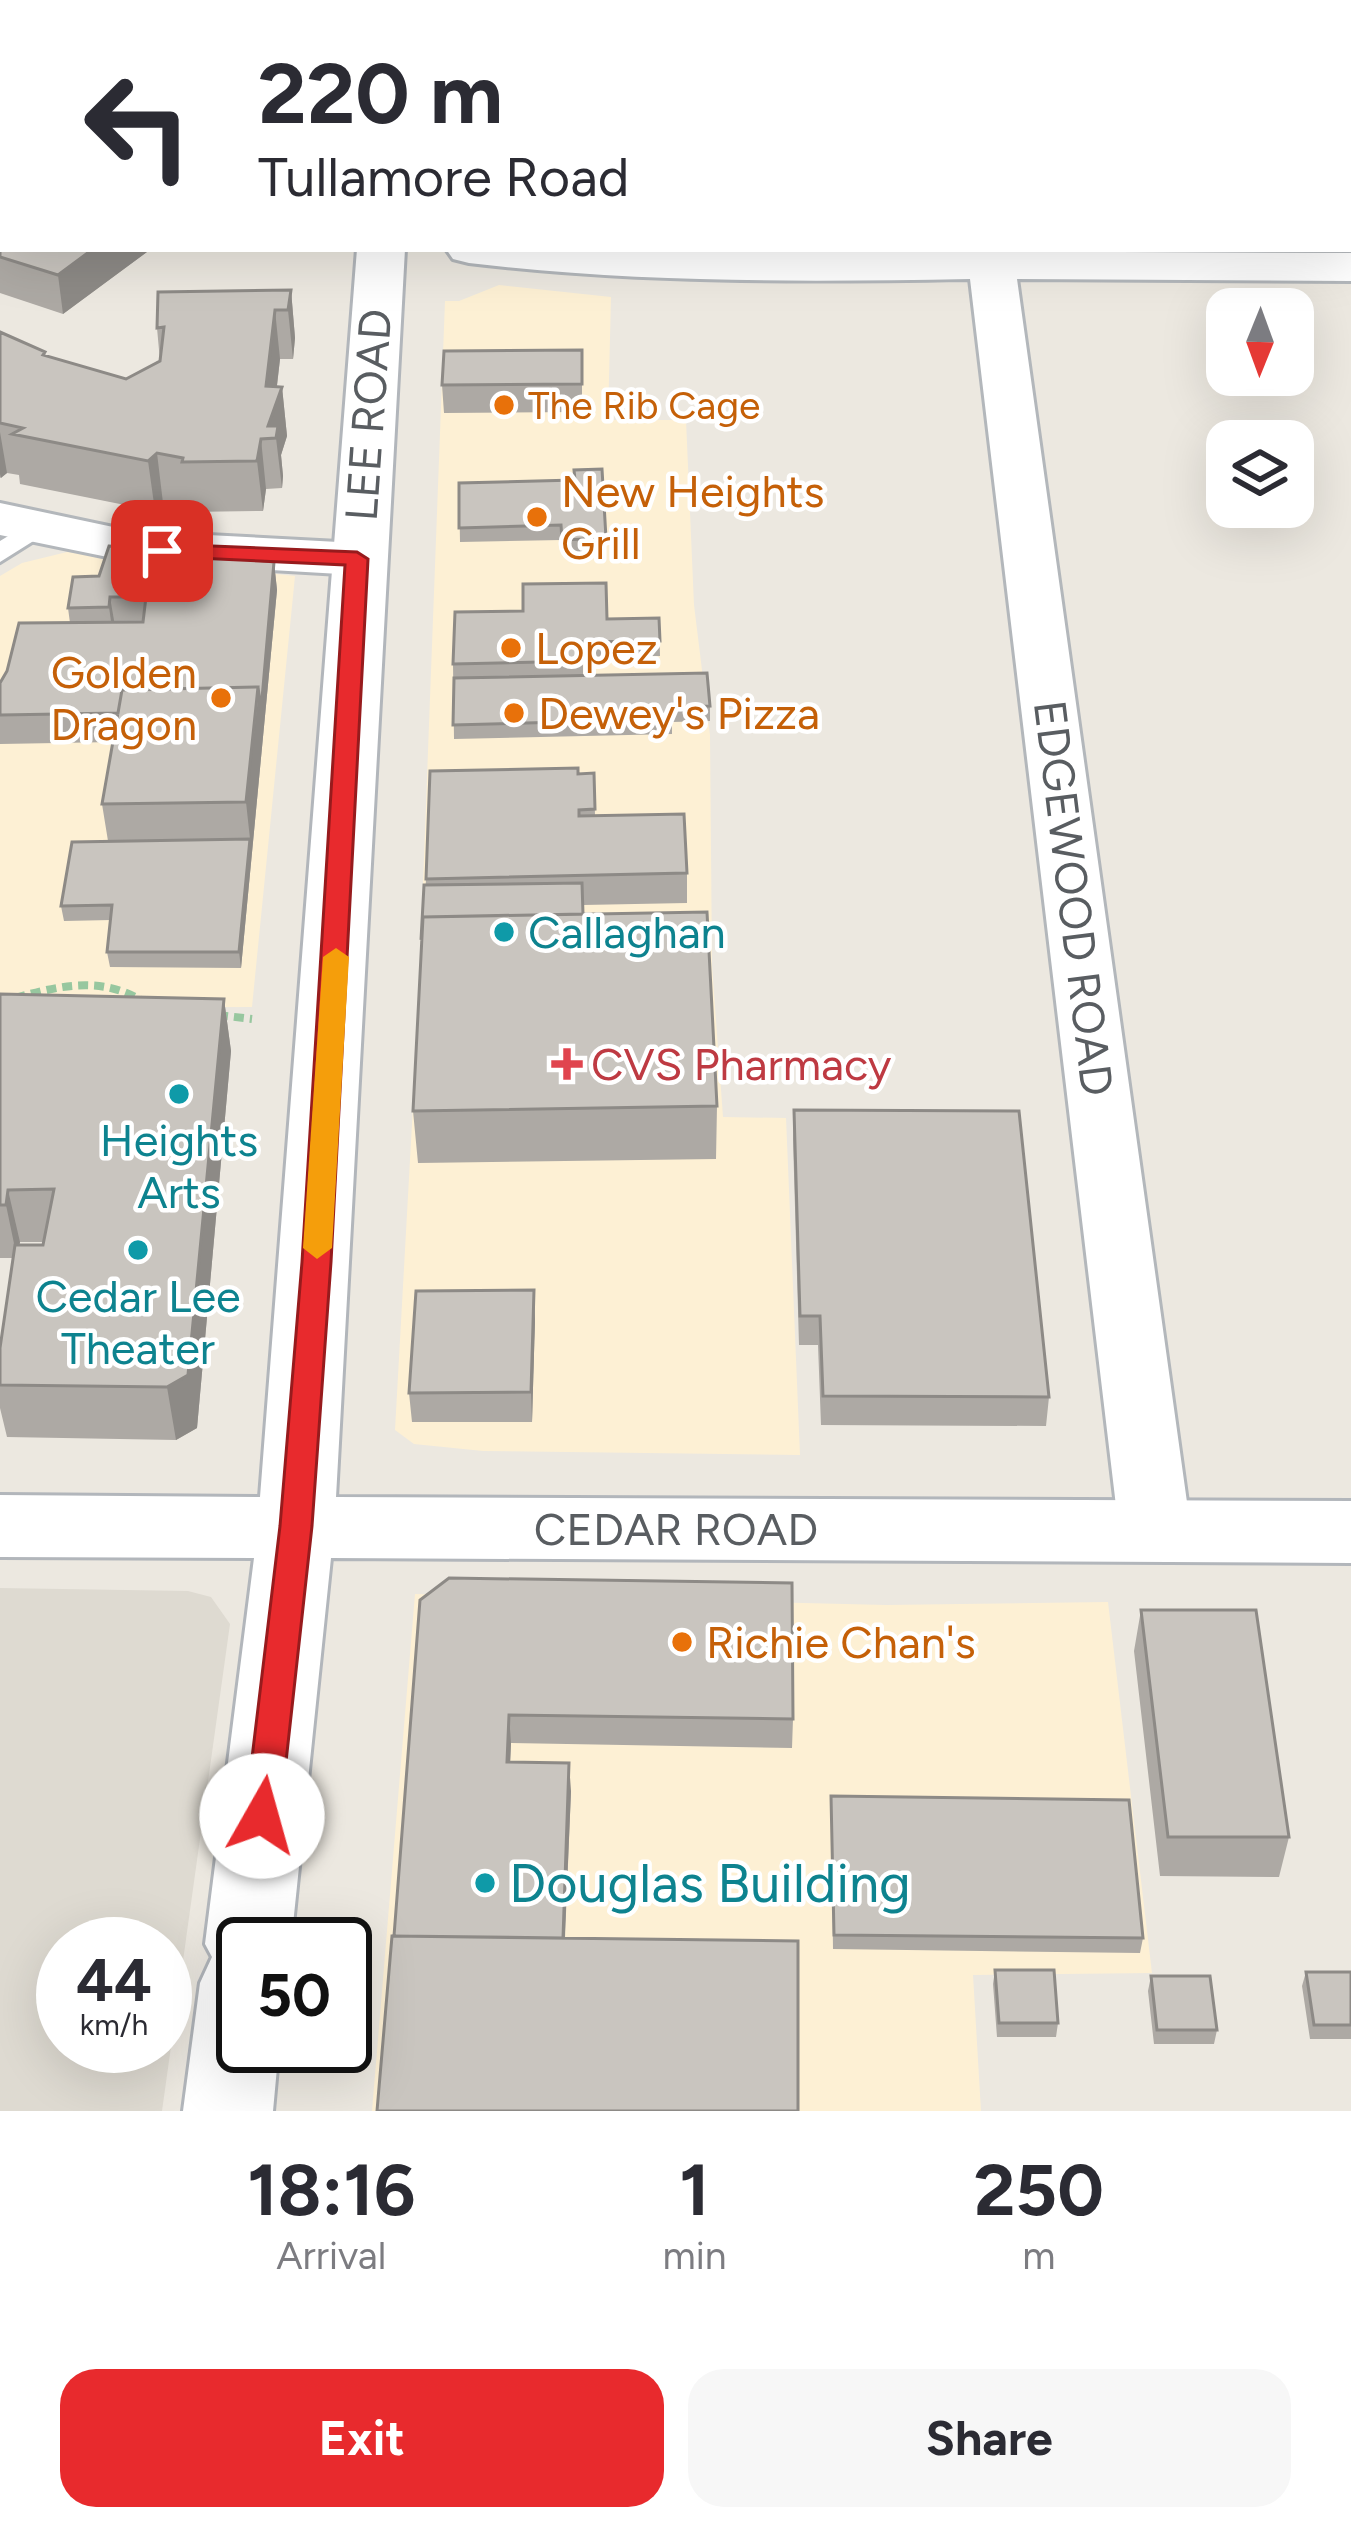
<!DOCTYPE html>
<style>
body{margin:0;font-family:Figtree,sans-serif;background:#f7f7f7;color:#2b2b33;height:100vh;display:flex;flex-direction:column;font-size:45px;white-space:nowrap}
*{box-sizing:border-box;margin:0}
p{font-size:39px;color:#7c7c81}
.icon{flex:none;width:66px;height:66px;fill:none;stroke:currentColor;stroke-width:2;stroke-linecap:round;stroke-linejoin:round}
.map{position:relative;height:2111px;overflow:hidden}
.side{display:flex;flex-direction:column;background:#fff;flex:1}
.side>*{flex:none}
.banner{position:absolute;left:0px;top:0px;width:1353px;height:252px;box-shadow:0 12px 48px #0002;background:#fff;color:#2b2b33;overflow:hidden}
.needle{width:78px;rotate:181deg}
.tools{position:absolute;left:1206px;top:288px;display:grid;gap:24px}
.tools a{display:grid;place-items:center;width:108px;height:108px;border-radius:24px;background:#fff;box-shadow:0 12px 48px #0002;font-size:60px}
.speed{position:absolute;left:36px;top:1917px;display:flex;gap:24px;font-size:60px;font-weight:700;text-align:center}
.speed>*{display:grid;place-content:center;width:156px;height:156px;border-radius:50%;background:#fff;box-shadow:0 12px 48px #0002;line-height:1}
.speed small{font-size:30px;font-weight:400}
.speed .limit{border:6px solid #111;border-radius:18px;background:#fff;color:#111}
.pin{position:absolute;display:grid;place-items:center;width:102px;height:102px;color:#fff;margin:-51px;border-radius:24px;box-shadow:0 6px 18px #0006}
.me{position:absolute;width:132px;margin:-66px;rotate:7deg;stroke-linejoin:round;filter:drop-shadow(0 0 9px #0008)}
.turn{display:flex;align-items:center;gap:42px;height:252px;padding:0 60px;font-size:54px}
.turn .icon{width:156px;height:156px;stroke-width:2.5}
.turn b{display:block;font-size:84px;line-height:102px}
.eta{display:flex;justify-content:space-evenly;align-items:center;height:204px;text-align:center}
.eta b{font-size:72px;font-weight:700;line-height:84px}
.primary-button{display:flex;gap:24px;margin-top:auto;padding:24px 60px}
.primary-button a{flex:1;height:138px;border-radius:36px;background:#e82a2d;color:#fff;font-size:48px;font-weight:700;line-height:138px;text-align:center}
.primary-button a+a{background:#f7f7f7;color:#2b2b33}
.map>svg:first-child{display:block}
</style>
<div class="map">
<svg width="1351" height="2111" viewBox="0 0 1351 2111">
<rect width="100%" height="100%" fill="#ece8e0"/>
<!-- commercial -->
<path fill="#fdf0d4" d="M 499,285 L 611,297 L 608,420 L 686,420 L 694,605 L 710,735 L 712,965 L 723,1117 L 786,1118 L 800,1455 L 483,1451 L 414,1444 L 395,1430 L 418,1016 L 445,301 L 459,301 Z
M 67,552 L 295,576 L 252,1007 L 0,1008 L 0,576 L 22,563 Z
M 415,1594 L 886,1605 L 1108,1602 L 1152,1973 L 973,1975 L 981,2111 L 372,2111 Z"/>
<!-- education -->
<path fill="#dedad1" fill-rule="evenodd" d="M 0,1588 L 188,1591 L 211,1597 L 230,1624 L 162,2111 L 0,2111 ZM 63,1944 L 165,1944 L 165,2046 L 63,2046 Z"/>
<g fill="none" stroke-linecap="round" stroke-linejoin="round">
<defs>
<path id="service" d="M 578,0 L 600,0 L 600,3 L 578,3 Z
M 33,521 L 47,529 L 43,535 L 0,562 L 0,541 Z"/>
<path id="minor" d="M 1350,5 L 1351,5 L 1351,29 L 1350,29 Z
M 0,52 L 3,53 L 3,81 L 0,80 Z
M 446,249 L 1351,253 L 1351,281 L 1017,279 L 1191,1531 L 1181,1552 L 1155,1560 L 1129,1552 L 1119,1531 L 970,279 C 802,282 636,283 469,263 L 453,259 Z
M 0,503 L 132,531 L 357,543 L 376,548 L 383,559 L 376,570 L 357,575 L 132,562 L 0,535 Z"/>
<path id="secondary" d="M 378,0 L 420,0 L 421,3 L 377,3 Z
M 357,249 L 405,249 L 336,1497 L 1351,1501 L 1351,1563 L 331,1558 L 291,1944 L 243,1944 L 243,2046 L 279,2046 L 273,2111 L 183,2111 L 200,1983 L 212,1957 L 205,1944 L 254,1558 L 0,1557 L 0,1495 L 260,1497 Z"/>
</defs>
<!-- service casing -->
<use href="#service" stroke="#b3b7bb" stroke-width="6"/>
<!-- minor casing -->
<use href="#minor" stroke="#b3b7bb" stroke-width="6"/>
<!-- secondary casing -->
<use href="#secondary" stroke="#b2b6bb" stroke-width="6"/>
<!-- path -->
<path stroke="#97c79f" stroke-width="8" stroke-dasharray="10 6" stroke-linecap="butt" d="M 0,1002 C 49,989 94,973 141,1000
M 218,1015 L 252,1019"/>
<!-- service -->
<use href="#service" fill="#fff" fill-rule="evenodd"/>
<!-- minor -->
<use href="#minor" fill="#fff" fill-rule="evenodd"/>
<!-- secondary -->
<use href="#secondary" fill="#fff" fill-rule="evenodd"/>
</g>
<!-- wall -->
<path fill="#ada9a4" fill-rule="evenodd" d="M 3,144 L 3,249 L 151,249 L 63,314 L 0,293 L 0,146 Z
M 291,290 L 295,338 L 293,359 L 280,359 L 277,386 L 282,387 L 287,436 L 281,455 L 283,476 L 282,488 L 266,489 L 263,511 L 188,512 L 187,508 L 163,503 L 155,511 L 20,484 L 19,475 L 7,473 L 0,478 L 0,332 L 45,352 L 46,356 L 126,379 L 160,361 L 157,328 Z
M 582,350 L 582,412 L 444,413 L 442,385 Z
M 602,469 L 606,553 L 562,554 L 561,540 L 460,542 L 459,483 L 575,480 Z
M 274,562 L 277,590 L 241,968 L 110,967 L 107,952 L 111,920 L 64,921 L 61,906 L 108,841 L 102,804 L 113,742 L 0,744 L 0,683 L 70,623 L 68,608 L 99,576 Z
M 659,618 L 660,656 L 583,657 L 583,676 L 710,706 L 710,721 L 672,722 L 672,734 L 454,739 L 453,664 L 607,619 Z
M 594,773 L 595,816 L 687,873 L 687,903 L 583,905 L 583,914 L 717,1106 L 716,1159 L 418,1163 L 413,1111 L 426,879 L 578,774 Z
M 0,994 L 224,999 L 231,1051 L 197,1428 L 176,1440 L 7,1437 L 0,1408 L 0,1348 L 13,1258 L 0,1258 ZM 20,1242 L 43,1242 L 43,1245 L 19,1245 Z
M 794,1110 L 1049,1397 L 1046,1426 L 821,1425 L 818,1345 L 799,1345 L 793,1139 Z
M 535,1319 L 532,1422 L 412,1422 L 409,1393 Z
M 420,1600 L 793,1719 L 792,1748 L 511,1743 L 510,1762 L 571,1791 L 565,1938 L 394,1936 Z
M 1141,1610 L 1289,1837 L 1279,1877 L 1160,1876 L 1134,1651 Z
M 831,1796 L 1143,1938 L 1140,1953 L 833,1949 Z
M 995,1970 L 1058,2023 L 1056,2037 L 997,2037 L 993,1984 Z
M 1306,1972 L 1351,1972 L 1351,2039 L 1310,2039 L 1302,1986 Z
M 1151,1976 L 1217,2030 L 1214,2044 L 1154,2044 L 1148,1991 Z"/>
<!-- shaded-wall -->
<path fill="#8d8a86" d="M 3,222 L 3,249 L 0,257 L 0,223 Z
M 93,249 L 151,249 L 63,314 L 58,275 Z
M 291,290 L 295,338 L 293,359 L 288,310 Z
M 275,310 L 280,359 L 274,410 L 282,387 L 287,436 L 281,455 L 283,476 L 282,488 L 276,438 L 269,439 L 266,386 Z
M 0,432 L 7,473 L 1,478 L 0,474 Z
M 261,439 L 266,489 L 263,511 L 257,461 Z
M 157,453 L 163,503 L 155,511 L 148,461 Z
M 274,562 L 277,590 L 241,968 L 239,952 L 250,839 L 246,802 Z
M 110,597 L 115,626 L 113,635 L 109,607 Z
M 224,999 L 231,1051 L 197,1428 L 176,1440 L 167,1387 Z
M 8,1190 L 20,1242 L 17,1258 L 6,1205 Z
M 534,1290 L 535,1319 L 532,1422 L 531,1392 Z
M 509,1715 L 511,1743 L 509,1790 L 507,1762 Z
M 569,1763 L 571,1791 L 563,1978 L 562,1951 Z"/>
<!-- building -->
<path fill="#c9c5bf" stroke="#8d8a86" stroke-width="3" d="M 222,0 L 330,0 L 330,3 L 222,3 Z
M 3,144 L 3,168 L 0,167 L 0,146 Z
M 3,176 L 3,222 L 0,223 L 0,177 Z
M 3,247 L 3,249 L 93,249 L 58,275 L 0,257 L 0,249 Z
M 291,290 L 288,310 L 275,310 L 266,386 L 282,387 L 268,426 L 278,426 L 276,438 L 261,439 L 257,461 L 182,462 L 183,458 L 157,453 L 148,461 L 12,434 L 23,428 L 0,423 L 0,332 L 45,352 L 43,355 L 126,379 L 160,361 L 164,327 L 157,328 L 158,292 Z
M 582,350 L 582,384 L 442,385 L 444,351 Z
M 602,469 L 606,538 L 562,540 L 561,525 L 459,528 L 459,483 L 575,480 L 574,470 Z
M 109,546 L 274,562 L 261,710 L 258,687 L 122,690 L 118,713 L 0,715 L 0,683 L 7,671 L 19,623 L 143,622 L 146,597 L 110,597 L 109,607 L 68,608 L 73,577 L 99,576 Z
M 606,583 L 607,619 L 659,618 L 660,641 L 582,642 L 583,661 L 453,664 L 455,612 L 523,611 L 523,584 Z
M 707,673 L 710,706 L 671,707 L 672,719 L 453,725 L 454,678 Z
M 258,687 L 246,802 L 102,804 L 122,690 Z
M 578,768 L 578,774 L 594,773 L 595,809 L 579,810 L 579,816 L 684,814 L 687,873 L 426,879 L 430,771 Z
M 250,839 L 239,952 L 107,952 L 112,905 L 61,906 L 72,842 Z
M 582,883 L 583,914 L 423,917 L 421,940 L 424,885 Z
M 707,912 L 717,1106 L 413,1111 L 423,917 Z
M 0,994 L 224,999 L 188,1375 L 167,1387 L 0,1385 L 0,1348 L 15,1245 L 43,1245 L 54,1189 L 8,1190 L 6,1205 L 0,1205 Z
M 794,1110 L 1019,1111 L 1049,1397 L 823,1396 L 820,1316 L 800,1316 Z
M 534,1290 L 531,1392 L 409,1393 L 416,1291 Z
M 449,1578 L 792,1583 L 793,1719 L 509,1715 L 507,1762 L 569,1763 L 563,1938 L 394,1936 L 420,1600 Z
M 1141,1610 L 1256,1610 L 1289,1837 L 1168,1837 Z
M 831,1796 L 1129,1800 L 1143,1938 L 834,1935 Z
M 392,1936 L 798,1941 L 798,2111 L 377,2111 Z
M 995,1970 L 1054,1970 L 1058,2023 L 999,2023 Z
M 1306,1972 L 1351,1972 L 1351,2025 L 1314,2025 Z
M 1151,1976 L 1210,1976 L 1217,2030 L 1157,2030 Z"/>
<!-- route -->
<path fill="#e82a2d" stroke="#971b1d" stroke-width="3" d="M 162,544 L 357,552 L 368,559 L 331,1262 L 312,1526 L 280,1816 L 275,1826 L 262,1831 L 250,1826 L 245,1816 L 280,1526 L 302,1262 L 345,565 L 154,556 L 150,551 Z"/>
<!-- slow -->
<path fill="#f59e0b" d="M 336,948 L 349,957 L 332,1248 L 317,1259 L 303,1248 L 323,957 Z"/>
<!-- markers -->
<g fill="#e8710a" stroke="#fff" stroke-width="4.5">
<circle cx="504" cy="405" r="12"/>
<circle cx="537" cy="517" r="12"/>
<circle cx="511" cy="648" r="12"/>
<circle cx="221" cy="698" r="12"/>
<circle cx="514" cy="713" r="12"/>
<circle cx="682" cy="1642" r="12"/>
</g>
<g fill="#0f9aa8" stroke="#fff" stroke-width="4.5">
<circle cx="504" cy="932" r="12"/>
<circle cx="179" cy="1094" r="12"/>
<circle cx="138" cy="1250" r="12"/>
<circle cx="485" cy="1883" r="12"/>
</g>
<path fill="#e0444e" stroke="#fff" stroke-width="4.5" d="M561 1046h12v12h12v12h-12v12h-12v-12h-12v-12h12z"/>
<g text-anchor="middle" stroke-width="9" stroke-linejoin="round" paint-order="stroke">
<!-- far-food labels -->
<g font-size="39" fill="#c56008" stroke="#fff" text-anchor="start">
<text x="528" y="419">The Rib Cage</text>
</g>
<!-- street labels -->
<g font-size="45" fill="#595d61" stroke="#fff">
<text transform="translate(368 415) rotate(-86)" y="16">LEE ROAD</text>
<text transform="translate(1074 898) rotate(83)" y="16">EDGEWOOD ROAD</text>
<text x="676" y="1545">CEDAR ROAD</text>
</g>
<!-- food labels -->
<g font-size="45" fill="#c56008" stroke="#fff" text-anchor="start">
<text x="561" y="507">New Heights<tspan x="561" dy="52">Grill</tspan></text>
<text x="535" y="664">Lopez</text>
<text x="197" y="688" text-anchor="end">Golden<tspan x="197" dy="52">Dragon</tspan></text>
<text x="538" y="729">Dewey's Pizza</text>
<text x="706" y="1658">Richie Chan's</text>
</g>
<!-- culture labels -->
<g font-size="45" fill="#0d838f" stroke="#fff">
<text x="528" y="948" text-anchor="start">Callaghan</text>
<text x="179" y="1156">Heights<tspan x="179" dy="52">Arts</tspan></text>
<text x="138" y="1312">Cedar Lee<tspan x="138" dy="52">Theater</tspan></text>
</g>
<!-- health labels -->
<g font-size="45" fill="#be3a42" stroke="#fff" text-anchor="start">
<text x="591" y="1080">CVS Pharmacy</text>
</g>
<!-- near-culture labels -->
<g font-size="54" fill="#0d838f" stroke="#fff" text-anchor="start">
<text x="509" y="1902">Douglas Building</text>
</g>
</g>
</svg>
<div class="tools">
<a><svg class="needle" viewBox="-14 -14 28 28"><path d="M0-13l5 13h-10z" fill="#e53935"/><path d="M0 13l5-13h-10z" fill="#7c7c81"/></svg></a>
<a><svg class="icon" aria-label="layers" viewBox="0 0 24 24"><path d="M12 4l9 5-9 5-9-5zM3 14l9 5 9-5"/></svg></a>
</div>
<div class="speed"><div>44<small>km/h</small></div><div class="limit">50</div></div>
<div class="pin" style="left:162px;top:551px;background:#d93025"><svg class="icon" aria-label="arrive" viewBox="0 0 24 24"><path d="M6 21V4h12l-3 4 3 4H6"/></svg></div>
<svg class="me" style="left:262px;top:1816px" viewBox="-20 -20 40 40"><circle r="19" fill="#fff"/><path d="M0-13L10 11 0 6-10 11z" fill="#e82a2d"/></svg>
<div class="banner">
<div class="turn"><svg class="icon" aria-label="left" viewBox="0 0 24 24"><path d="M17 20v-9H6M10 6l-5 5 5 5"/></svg><div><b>220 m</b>Tullamore Road</div></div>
</div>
</div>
<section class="side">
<div class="eta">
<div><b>18:16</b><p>Arrival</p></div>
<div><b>1</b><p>min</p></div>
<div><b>250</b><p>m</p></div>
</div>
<div class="primary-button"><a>Exit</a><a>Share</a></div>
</section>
